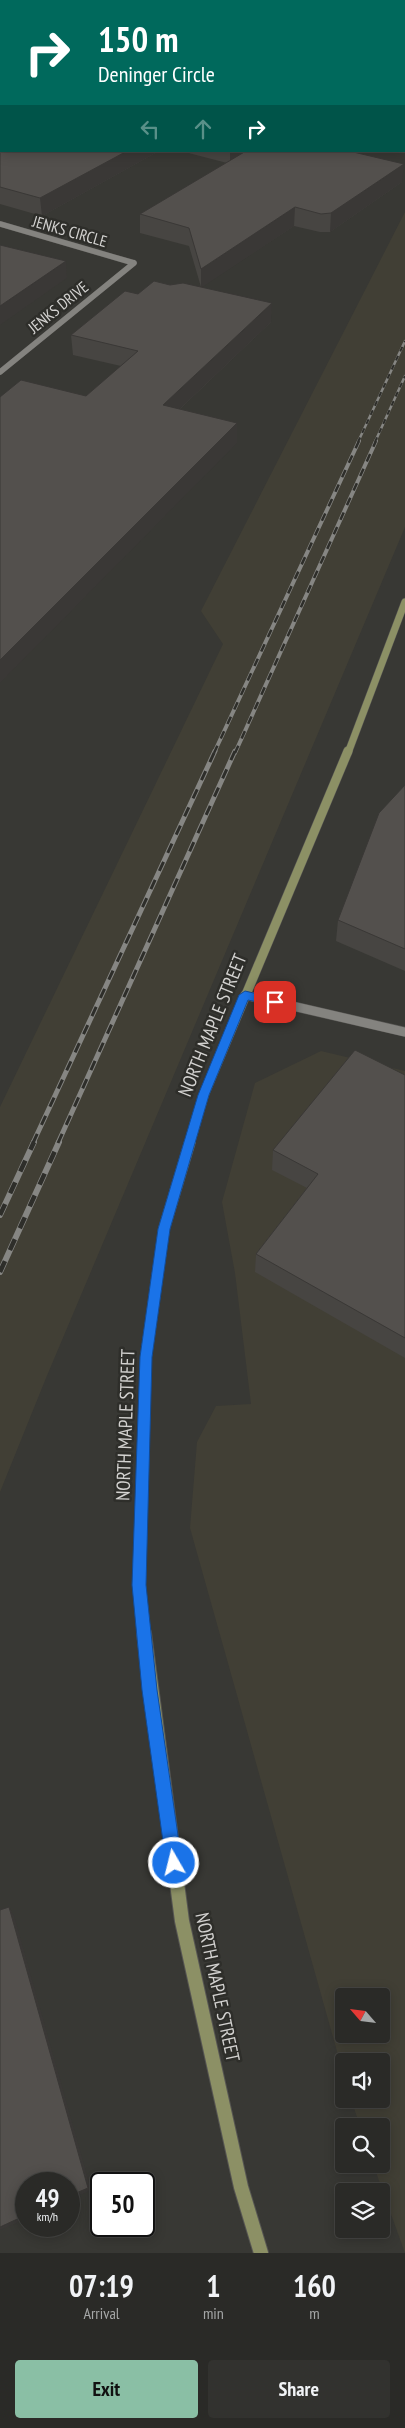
<!DOCTYPE html>
<style>
body{margin:0;font-family:"PT Sans Narrow",sans-serif;background:#32322f;color:#f1f3f6;height:100vh;display:flex;flex-direction:column;font-size:19px;white-space:nowrap}
*{box-sizing:border-box;margin:0}
p{font-size:16px;color:#a5a7a7}
.icon{flex:none;width:28px;height:28px;fill:none;stroke:currentColor;stroke-width:2;stroke-linecap:round;stroke-linejoin:round}
.map{position:relative;height:2253px;overflow:hidden}
.panel{display:flex;flex-direction:column;background:#2a2a27;flex:1}
.panel>*{flex:none}
.hud{position:absolute;left:0px;top:0px;width:405px;height:152px;box-shadow:0 2px 12px #0003,0 0 0 1px #464644;background:#00695c;color:#fff;overflow:hidden}
.needle{width:32px;rotate:298deg}
.controls{position:absolute;left:335px;top:1988px;display:grid;gap:10px}
.controls a{display:grid;place-items:center;width:55px;height:55px;border-radius:5px;background:#2a2a27;box-shadow:0 2px 12px #0003,0 0 0 1px #464644;font-size:25px}
.speed{position:absolute;left:15px;top:2172px;display:flex;gap:10px;font-size:25px;font-weight:700;text-align:center}
.speed>*{display:grid;place-content:center;width:65px;height:65px;border-radius:50%;background:#2a2a27;box-shadow:0 2px 12px #0003,0 0 0 1px #464644;line-height:1}
.speed small{font-size:12px;font-weight:400}
.speed .limit{border:2px solid #111;border-radius:8px;background:#fff;color:#111}
.pin{position:absolute;display:grid;place-items:center;width:42px;height:42px;color:#fff;margin:-21px;border-radius:10px;box-shadow:0 2px 8px #0006}
.me{position:absolute;width:55px;margin:-28px;rotate:352deg;stroke-linejoin:round;filter:drop-shadow(0 0 4px #0008)}
.turn{display:flex;align-items:center;gap:18px;height:105px;padding:0 15px;font-size:22px}
.turn .icon{width:65px;height:65px;stroke-width:2.5}
.turn b{display:block;font-size:35px;line-height:42px}
.lanes{display:flex;align-items:center;height:48px;padding:0 15px;background:#0003;justify-content:center;gap:25px;direction:ltr}
.lanes .off{opacity:.35}
.eta{display:flex;justify-content:space-evenly;align-items:center;height:85px;text-align:center}
.eta b{font-size:30px;font-weight:600;line-height:35px}
.action{display:flex;gap:10px;margin-top:auto;padding:10px 15px}
.action a{flex:1;height:58px;border-radius:5px;background:#8abfa5;color:#111;font-size:20px;font-weight:600;line-height:58px;text-align:center}
.action a+a{background:#32322f;color:#f1f3f6}
.map>svg:first-child{display:block}
</style>
<div class="map">
<svg width="405" height="2253" viewBox="0 0 405 2253">
<rect width="100%" height="100%" fill="#383834"/>
<!-- built -->
<path fill="#413f35" fill-rule="evenodd" d="M 405,212 L 405,527 L 46,1378 L 0,1492 L 0,1107 L 223,644 L 201,611 Z
M 321,1051 L 405,1071 L 405,2253 L 373,2164 L 381,2164 L 381,2126 L 360,2126 L 351,2099 L 381,2099 L 381,2061 L 344,2061 L 344,2076 L 190,1528 L 197,1442 L 216,1406 L 251,1404 L 235,1273 L 222,1202 L 255,1083 ZM 344,1996 L 381,1996 L 381,2034 L 344,2034 Z"/>
<g fill="none" stroke-linecap="round" stroke-linejoin="round">
<defs>
<path id="minor-far1" d="M 0,224 L 134,263
M 0,372 L 134,263"/>
<path id="minor" d="M 245,995 L 405,1032"/>
<path id="secondary-far4" d="M 227,1 L 231,0"/>
<path id="secondary-far3" d="M 348,753 L 405,602"/>
<path id="secondary-far2" d="M 190,1143 L 204,1095 L 348,751"/>
<path id="secondary-far1" d="M 144,1635 L 139,1585 L 146,1357 L 164,1229 L 190,1142"/>
<path id="secondary" d="M 144,1633 L 182,1921 L 241,2187 L 261,2253"/>
</defs>
<!-- minor-far1 casing -->
<use href="#minor-far1" stroke="#565552" stroke-width="6"/>
<!-- minor casing -->
<use href="#minor" stroke="#565552" stroke-width="10"/>
<!-- secondary-far4 casing -->
<use href="#secondary-far4" stroke="#565552" stroke-width="5"/>
<!-- secondary-far3 casing -->
<use href="#secondary-far3" stroke="#565552" stroke-width="8"/>
<!-- secondary-far2 casing -->
<use href="#secondary-far2" stroke="#565552" stroke-width="10"/>
<!-- secondary-far1 casing -->
<use href="#secondary-far1" stroke="#565552" stroke-width="12"/>
<!-- secondary casing -->
<use href="#secondary" stroke="#565552" stroke-width="16"/>
<!-- minor-far1 -->
<use href="#minor-far1" stroke="#84837f" stroke-width="5.5"/>
<!-- minor -->
<use href="#minor" stroke="#84837f" stroke-width="9"/>
<!-- secondary-far4 -->
<use href="#secondary-far4" stroke="#8c9065" stroke-width="4.5"/>
<!-- secondary-far3 -->
<use href="#secondary-far3" stroke="#8c9065" stroke-width="7"/>
<!-- secondary-far2 -->
<use href="#secondary-far2" stroke="#8c9065" stroke-width="9"/>
<!-- secondary-far1 -->
<use href="#secondary-far1" stroke="#8c9065" stroke-width="11"/>
<!-- secondary -->
<use href="#secondary" stroke="#8c9065" stroke-width="14"/>
<defs>
<path id="rail-far3" d="M 358,442 L 405,341
M 375,442 L 405,376"/>
<path id="rail-far2" d="M 214,753 L 359,441
M 235,753 L 376,441"/>
<path id="rail-far1" d="M 33,1143 L 215,751
M 58,1143 L 235,751"/>
<path id="rail" d="M 0,1215 L 34,1142
M 0,1272 L 59,1142"/>
</defs>
<!-- rail-far3 casing -->
<use href="#rail-far3" stroke="#868683" stroke-width="2.5"/>
<!-- rail-far2 casing -->
<use href="#rail-far2" stroke="#868683" stroke-width="4"/>
<!-- rail-far1 casing -->
<use href="#rail-far1" stroke="#868683" stroke-width="5"/>
<!-- rail casing -->
<use href="#rail" stroke="#868683" stroke-width="6"/>
<!-- rail-far3 -->
<use href="#rail-far3" stroke="#2e2e2a" stroke-width="2" stroke-dasharray="5" stroke-linecap="butt"/>
<!-- rail-far2 -->
<use href="#rail-far2" stroke="#2e2e2a" stroke-width="2.5" stroke-dasharray="8" stroke-linecap="butt"/>
<!-- rail-far1 -->
<use href="#rail-far1" stroke="#2e2e2a" stroke-width="3" stroke-dasharray="10" stroke-linecap="butt"/>
<!-- rail -->
<use href="#rail" stroke="#2e2e2a" stroke-width="4.5" stroke-dasharray="12" stroke-linecap="butt"/>
</g>
<!-- wall -->
<path fill="#474542" d="M 0,48 L 159,151 L 42,216 L 0,204 Z
M 181,151 L 349,151 L 402,182 L 330,232 L 320,232 L 294,226 L 201,287 L 271,322 L 180,409 L 237,443 L 86,396 L 121,366 L 73,355 L 71,335 L 138,294 L 170,285 L 201,287 L 189,246 L 140,233 L 140,214 L 227,163 Z
M 405,785 L 405,971 L 336,941 L 338,920 Z
M 405,1075 L 405,1358 L 255,1272 L 256,1254 L 307,1188 L 272,1170 L 273,1150 Z"/>
<!-- shaded-wall -->
<path fill="#3a3836" d="M 106,0 L 161,0 L 157,1 L 101,1 Z
M 0,29 L 1,29 L 1,45 L 0,45 Z
M 405,90 L 405,106 L 404,107 L 404,91 Z
M 127,151 L 159,151 L 42,216 L 40,198 Z
M 230,151 L 251,151 L 230,164 Z
M 404,164 L 402,182 L 330,232 L 331,213 Z
M 295,207 L 294,226 L 201,288 L 201,269 Z
M 66,261 L 67,278 L 0,325 L 0,306 Z
M 272,303 L 271,322 L 163,425 L 163,405 Z
M 237,423 L 237,443 L 0,683 L 0,660 Z
M 9,1907 L 14,1916 L 91,2190 L 69,2200 L 69,2196 Z
M 26,2215 L 26,2219 L 0,2230 L 0,2227 Z"/>
<!-- building -->
<path fill="#53504d" stroke="#3a3836" d="M 0,0 L 106,0 L 101,1 L 1,1 L 1,29 L 0,29 Z
M 404,44 L 405,45 L 405,90 L 404,91 Z
M 0,48 L 1,49 L 1,151 L 127,151 L 40,198 L 0,187 Z
M 246,151 L 349,151 L 404,164 L 331,213 L 321,214 L 295,207 L 201,269 L 189,228 L 140,214 Z
M 0,245 L 66,261 L 0,306 Z
M 154,281 L 170,285 L 183,283 L 272,303 L 163,405 L 237,423 L 0,660 L 0,397 L 21,380 L 86,396 L 138,351 L 71,335 L 125,291 L 138,294 Z
M 405,785 L 405,949 L 338,920 L 379,813 Z
M 355,1050 L 405,1075 L 405,1338 L 256,1254 L 318,1174 L 273,1150 Z
M 9,1907 L 88,2188 L 69,2196 L 69,2184 L 26,2184 L 26,2215 L 0,2227 L 0,1910 Z"/>
<!-- route -->
<path fill="#1a73e8" stroke="#114b97" d="M 245,991 L 275,998 L 280,1002 L 275,1006 L 248,1000 L 209,1095 L 170,1229 L 152,1357 L 146,1585 L 157,1690 L 182,1863 L 180,1869 L 174,1871 L 169,1869 L 166,1863 L 142,1690 L 132,1585 L 140,1357 L 158,1229 L 198,1095 L 239,995 Z"/>
<g text-anchor="middle" stroke-width="5" stroke-linejoin="round" paint-order="stroke">
<!-- far-street labels -->
<g font-size="16" fill="#d3d2d0" stroke="#2e2e2a">
<text transform="translate(70 231) rotate(16)" y="6">JENKS CIRCLE</text>
<text transform="translate(58 307) rotate(-39)" y="6">JENKS DRIVE</text>
</g>
<!-- street labels -->
<g font-size="19" fill="#d3d2d0" stroke="#2e2e2a">
<text transform="translate(212 1025) rotate(-68)" y="7">NORTH MAPLE STREET</text>
<text transform="translate(125 1425) rotate(-88)" y="7">NORTH MAPLE STREET</text>
<text transform="translate(218 1987) rotate(78)" y="7">NORTH MAPLE STREET</text>
</g>
</g>
</svg>
<div class="controls">
<a><svg class="needle" viewBox="-14 -14 28 28"><path d="M0-13l5 13h-10z" fill="#e53935"/><path d="M0 13l5-13h-10z" fill="#a5a7a7"/></svg></a>
<a><svg class="icon" aria-label="sound" viewBox="0 0 24 24"><path d="M4 9h4l5-4v14l-5-4H4zM17 9q2 3 0 6"/></svg></a>
<a><svg class="icon" aria-label="search" viewBox="0 0 24 24"><circle cx="10" cy="10" r="6"/><path d="M15 15l6 6"/></svg></a>
<a><svg class="icon" aria-label="layers" viewBox="0 0 24 24"><path d="M12 4l9 5-9 5-9-5zM3 14l9 5 9-5"/></svg></a>
</div>
<div class="speed"><div>49<small>km/h</small></div><div class="limit">50</div></div>
<div class="pin" style="left:275px;top:1002px;background:#d93025"><svg class="icon" aria-label="arrive" viewBox="0 0 24 24"><path d="M6 21V4h12l-3 4 3 4H6"/></svg></div>
<svg class="me" style="left:174px;top:1863px" viewBox="-20 -20 40 40"><circle r="17" fill="#1a73e8" stroke="#fff" stroke-width="3"/><path d="M0-11L8 9 0 5-8 9z" fill="#fff"/></svg>
<div class="hud">
<div class="turn"><svg class="icon" aria-label="right" viewBox="0 0 24 24"><path d="M7 20v-9h11M14 6l5 5-5 5"/></svg><div><b>150 m</b>Deninger Circle</div></div>
<div class="lanes"><svg class="icon off" aria-label="left" viewBox="0 0 24 24"><path d="M17 20v-9H6M10 6l-5 5 5 5"/></svg><svg class="icon off" aria-label="ahead" viewBox="0 0 24 24"><path d="M12 20V5M6 11l6-6 6 6"/></svg><svg class="icon" aria-label="right" viewBox="0 0 24 24"><path d="M7 20v-9h11M14 6l5 5-5 5"/></svg></div>
</div>
</div>
<section class="panel">
<div class="eta">
<div><b>07:19</b><p>Arrival</p></div>
<div><b>1</b><p>min</p></div>
<div><b>160</b><p>m</p></div>
</div>
<div class="action"><a>Exit</a><a>Share</a></div>
</section>
